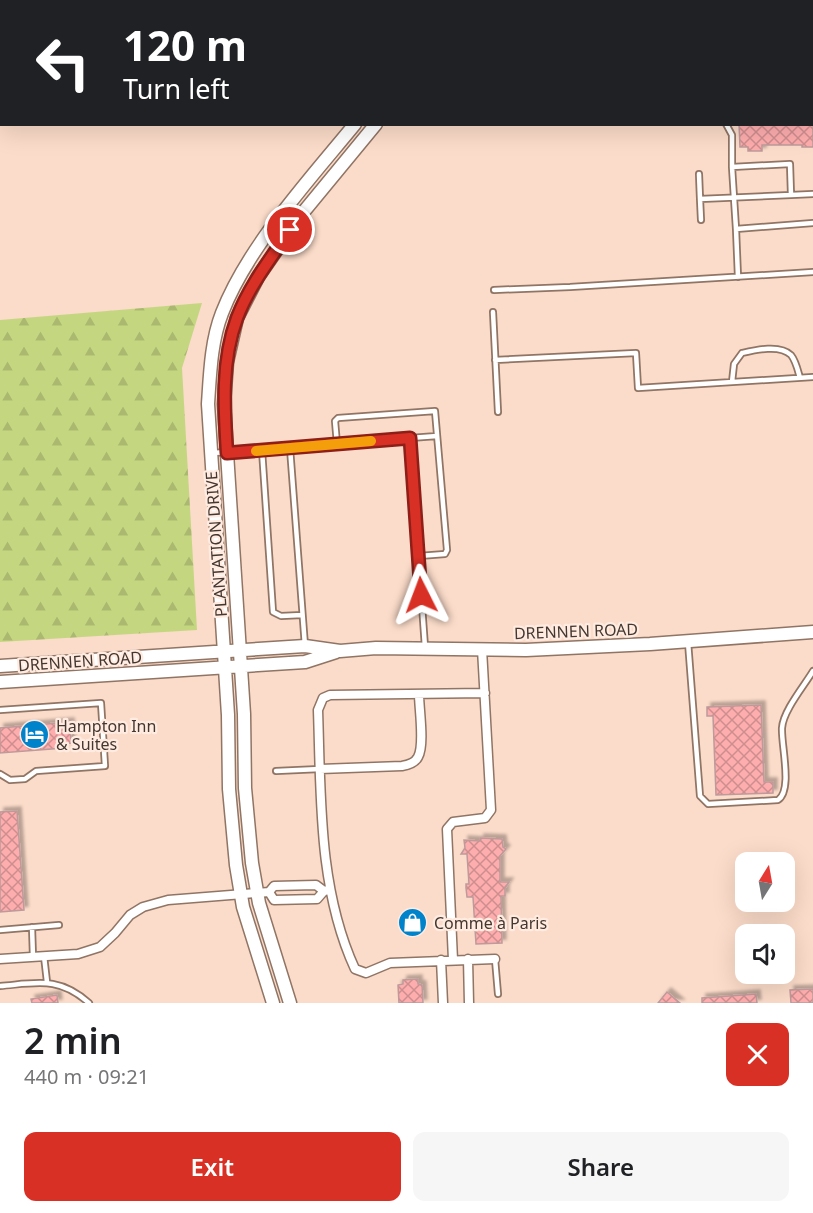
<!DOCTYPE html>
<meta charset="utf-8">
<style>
body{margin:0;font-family:"Noto Sans",sans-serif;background:#f6f6f6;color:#202124;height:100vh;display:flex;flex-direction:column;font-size:22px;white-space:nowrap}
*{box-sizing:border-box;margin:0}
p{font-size:20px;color:#757577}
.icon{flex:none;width:33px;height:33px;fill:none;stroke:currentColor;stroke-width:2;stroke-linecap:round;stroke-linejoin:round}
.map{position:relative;height:1003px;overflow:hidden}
.details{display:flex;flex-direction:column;background:#fff;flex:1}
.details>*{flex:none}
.banner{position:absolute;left:0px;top:0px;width:813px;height:126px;box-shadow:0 6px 24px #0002;background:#202124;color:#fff;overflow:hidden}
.needle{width:39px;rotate:11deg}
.tools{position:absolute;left:735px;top:852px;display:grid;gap:12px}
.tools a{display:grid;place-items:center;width:60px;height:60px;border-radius:12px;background:#fff;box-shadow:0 6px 24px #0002;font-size:30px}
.pin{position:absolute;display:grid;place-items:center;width:51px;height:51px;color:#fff;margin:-26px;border:3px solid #fff;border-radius:50%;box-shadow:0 2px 6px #0007}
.me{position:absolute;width:66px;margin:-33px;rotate:357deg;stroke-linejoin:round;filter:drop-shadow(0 0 4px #0008)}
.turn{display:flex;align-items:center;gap:21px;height:126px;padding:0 24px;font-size:27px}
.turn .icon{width:78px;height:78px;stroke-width:2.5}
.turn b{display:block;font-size:42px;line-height:51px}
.round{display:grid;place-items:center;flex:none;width:63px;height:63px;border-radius:12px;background:#f6f6f6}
.headline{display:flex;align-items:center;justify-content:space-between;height:102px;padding:0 24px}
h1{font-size:36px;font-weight:600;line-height:45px}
.cta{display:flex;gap:12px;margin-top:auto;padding:12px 24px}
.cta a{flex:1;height:69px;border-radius:12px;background:#d93025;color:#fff;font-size:24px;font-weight:600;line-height:69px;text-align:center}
.cta a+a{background:#f6f6f6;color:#202124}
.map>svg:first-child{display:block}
</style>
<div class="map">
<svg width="813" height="1003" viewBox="0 0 813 1003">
<defs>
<pattern id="forest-firs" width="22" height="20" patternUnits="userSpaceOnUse" patternTransform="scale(1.5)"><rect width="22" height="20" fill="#c4d780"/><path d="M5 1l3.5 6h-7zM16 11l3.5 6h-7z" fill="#aab96f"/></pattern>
<pattern id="building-cross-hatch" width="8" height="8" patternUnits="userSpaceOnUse" patternTransform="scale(1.5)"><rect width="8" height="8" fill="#feadae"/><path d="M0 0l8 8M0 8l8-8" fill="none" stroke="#cf8e8e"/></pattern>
<filter id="shadow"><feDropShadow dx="4" dy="-4" stdDeviation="1.5" flood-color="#0004"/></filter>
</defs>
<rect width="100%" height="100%" fill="#fbdbc9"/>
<!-- forest -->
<path fill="url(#forest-firs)" d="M 202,303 L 182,368 L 197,630 L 0,642 L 0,320 Z"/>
<!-- building -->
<path fill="url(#building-cross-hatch)" stroke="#be9a9b" stroke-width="1.5" filter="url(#shadow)" d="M 739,124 L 813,124 L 813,147 L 802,147 L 802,145 L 762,145 L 762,151 L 748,151 L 748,147 L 740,147 Z
M 761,705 L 764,782 L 773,782 L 773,793 L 716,795 L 713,716 L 707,716 L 707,707 Z
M 70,722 L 71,743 L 63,744 L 64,748 L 0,753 L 0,728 Z
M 17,811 L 24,910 L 0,912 L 0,812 Z
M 480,838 L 502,839 L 503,847 L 506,849 L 500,856 L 500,882 L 509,882 L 505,888 L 505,896 L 501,896 L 502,943 L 476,944 L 473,897 L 467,897 L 466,888 L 466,884 L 469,884 L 467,854 L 461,854 L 465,848 L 464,840 L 480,841 Z
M 418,979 L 418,984 L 422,985 L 423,1003 L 399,1003 L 398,985 L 403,984 L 403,980 Z
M 813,989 L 813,1003 L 791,1003 L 790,990 Z
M 667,992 L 680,1003 L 658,1003 Z
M 756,994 L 757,1003 L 702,1003 L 702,998 Z
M 57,995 L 58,1003 L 32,1003 L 31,999 Z"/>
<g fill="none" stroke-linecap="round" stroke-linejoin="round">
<defs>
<path id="lane" d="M 712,0 L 712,2
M 732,167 L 736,229
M 699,174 L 700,199 L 791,195 L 790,164 L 732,167 L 732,135 L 726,124
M 791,195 L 813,194
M 700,199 L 701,220
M 738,277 L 736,229 L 813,223
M 494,290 L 570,287 L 813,272
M 493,312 L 498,412
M 495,360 L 636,353 L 638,388 L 813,377
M 732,382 L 734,364 L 742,353 C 755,350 780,344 791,355 C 796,361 798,371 800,378
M 410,438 L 437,436
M 337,444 L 335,421 L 338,418 L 435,411 L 447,550 L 445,554 L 419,556
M 290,448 L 410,438 L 425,647
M 262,450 L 273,612 L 281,616 L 302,615
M 212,453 L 290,448 L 305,646
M 688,642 L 700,796 L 708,804 L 778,800 C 793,790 781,745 782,728 C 783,711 804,686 813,671
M 0,710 L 101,703 L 105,766 L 36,771 L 25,779 L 10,780 L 0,774
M 276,771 L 320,769
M 32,927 L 33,957
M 0,930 L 59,925
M 44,956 L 47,982
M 495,959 L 498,994
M 0,986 C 37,983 59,976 89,1003"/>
<path id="street" d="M 485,693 L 330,695 L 323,698 L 318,710 C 321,796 318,889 355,969 L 366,973 L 390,963 L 495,959
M 320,769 L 402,766 C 408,765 415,763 418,757 C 425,745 419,709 419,694
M 269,892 L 274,900 L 317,899 L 324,891 L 329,890
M 0,959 L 78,954 L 100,947 L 115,933 L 130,915 L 143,907 L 168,900 L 269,892 L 274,886 L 316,885 L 324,891
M 468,959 L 469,1003
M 441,960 L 443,1003
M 453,960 L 447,829 L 453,822 L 485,818 L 491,810 L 482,649"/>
<path id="secondary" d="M 454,2 L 455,0
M 474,2 L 475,0
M 0,666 L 305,646 L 340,651 L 376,648 L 526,650 L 650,644 L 813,632
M 0,682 L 305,662 L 336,652
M 273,1003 L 243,907 L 236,865 L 229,789 L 228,715 L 208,404 C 210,374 211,341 222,313 C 248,246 310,179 355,124
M 290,1003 L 259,903 L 252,863 L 245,788 L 244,714 L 227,453 L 224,404 L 227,362 L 237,318 L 258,277 L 301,215 L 376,124"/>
</defs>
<!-- lane casing -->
<use href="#lane" stroke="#907464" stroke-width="8"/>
<!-- street casing -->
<use href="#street" stroke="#907464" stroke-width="11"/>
<!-- secondary casing -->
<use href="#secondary" stroke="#907464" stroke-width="15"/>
<!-- lane -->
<use href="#lane" stroke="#fff" stroke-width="4.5"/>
<!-- street -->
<use href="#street" stroke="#fff" stroke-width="8"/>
<!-- secondary -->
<use href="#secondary" stroke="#fff" stroke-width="12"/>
</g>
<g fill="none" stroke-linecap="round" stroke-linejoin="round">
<defs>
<path id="route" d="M 290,230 C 271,258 249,286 237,318 C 221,361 224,408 227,453 L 410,438 L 421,595"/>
</defs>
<!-- route casing -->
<use href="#route" stroke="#8d1f18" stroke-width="15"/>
<!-- route -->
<use href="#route" stroke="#d93025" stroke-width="10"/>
<!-- slow -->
<path stroke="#f59e0b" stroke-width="10" d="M 256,451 L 371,441"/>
</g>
<!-- icons -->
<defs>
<symbol id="hotel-disc" viewBox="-11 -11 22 22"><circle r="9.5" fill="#0183cb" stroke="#ffebe0"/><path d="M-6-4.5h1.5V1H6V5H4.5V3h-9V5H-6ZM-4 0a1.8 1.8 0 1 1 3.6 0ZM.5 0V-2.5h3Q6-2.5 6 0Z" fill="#fff"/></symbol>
<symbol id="shop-disc" viewBox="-11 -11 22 22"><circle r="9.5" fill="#0183cb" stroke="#ffebe0"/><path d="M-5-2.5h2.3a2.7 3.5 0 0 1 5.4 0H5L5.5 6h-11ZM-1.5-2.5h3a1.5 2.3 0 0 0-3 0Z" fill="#fff"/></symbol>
</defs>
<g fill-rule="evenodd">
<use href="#hotel-disc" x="18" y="718" width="33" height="33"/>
<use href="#shop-disc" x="396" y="906" width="33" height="33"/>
</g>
<g text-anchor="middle" stroke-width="4.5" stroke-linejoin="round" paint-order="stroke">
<!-- street labels -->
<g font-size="16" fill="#433730" stroke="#ffebe0">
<text transform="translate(216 544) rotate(-94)" y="6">PLANTATION DRIVE</text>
<text transform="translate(576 631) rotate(-2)" y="6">DRENNEN ROAD</text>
<text transform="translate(80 661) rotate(-4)" y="6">DRENNEN ROAD</text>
</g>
<!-- poi labels -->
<g font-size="16" fill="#433730" stroke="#ffebe0" text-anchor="start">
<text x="56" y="732">Hampton Inn<tspan x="56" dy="18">&amp; Suites</tspan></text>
<text x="434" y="929">Comme à Paris</text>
</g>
</g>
</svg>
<div class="tools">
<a><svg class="needle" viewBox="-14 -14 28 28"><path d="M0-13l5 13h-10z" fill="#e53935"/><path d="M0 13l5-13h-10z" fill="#757577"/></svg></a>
<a><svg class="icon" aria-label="sound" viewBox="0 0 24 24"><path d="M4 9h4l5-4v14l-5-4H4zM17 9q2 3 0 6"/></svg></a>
</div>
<div class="pin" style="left:290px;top:230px;background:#d93025"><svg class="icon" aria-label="arrive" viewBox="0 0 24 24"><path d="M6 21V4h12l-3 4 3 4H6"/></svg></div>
<svg class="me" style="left:421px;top:595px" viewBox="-20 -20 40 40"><path d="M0-17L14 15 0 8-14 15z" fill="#d93025" stroke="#fff" stroke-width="4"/></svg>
<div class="banner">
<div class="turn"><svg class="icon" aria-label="left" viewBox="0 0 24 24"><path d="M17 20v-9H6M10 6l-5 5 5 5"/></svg><div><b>120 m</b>Turn left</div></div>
</div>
</div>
<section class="details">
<div class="headline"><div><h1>2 min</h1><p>440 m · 09:21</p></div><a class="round" style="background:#d93025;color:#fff"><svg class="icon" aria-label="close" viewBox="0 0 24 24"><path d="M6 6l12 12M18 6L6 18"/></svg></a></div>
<div class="cta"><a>Exit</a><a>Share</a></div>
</section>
